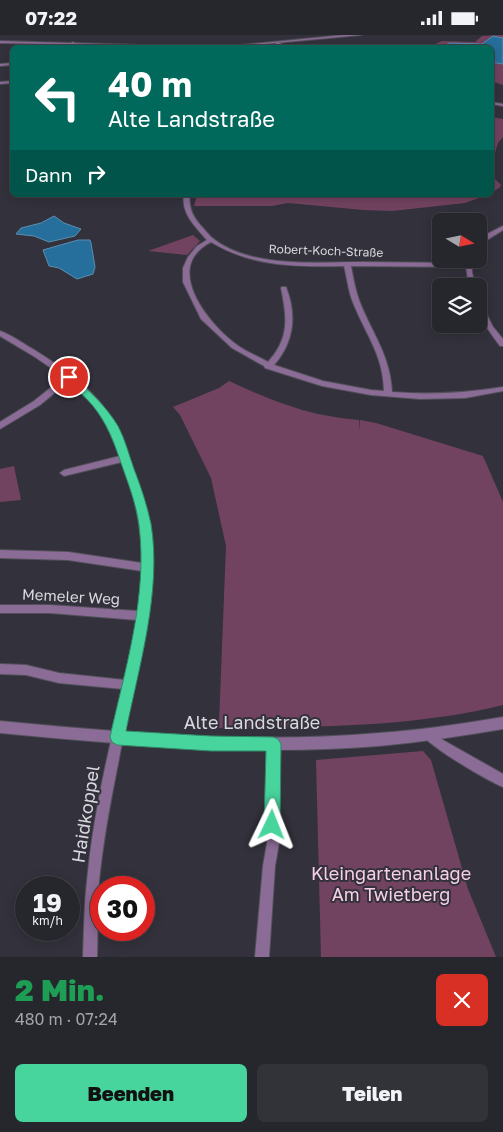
<!DOCTYPE html>
<html lang="de">
<meta charset="utf-8">
<style>
body{margin:0;font-family:"Golos Text",sans-serif;background:#323239;color:#f1f3f6;height:100vh;display:flex;flex-direction:column;font-size:19px;white-space:nowrap}
*{box-sizing:border-box;margin:0}
p{font-size:16px;color:#a4a5aa}
.icon{flex:none;width:28px;height:28px;fill:none;stroke:currentColor;stroke-width:2;stroke-linecap:round;stroke-linejoin:round}
.map{position:relative;height:922px;overflow:hidden}
.sheet{display:flex;flex-direction:column;background:#26262d;flex:1}
.sheet>*{flex:none}
.banner{position:absolute;left:10px;top:10px;width:484px;height:152px;border-radius:8px;box-shadow:0 2px 12px #0003,0 0 0 1px #424349;background:#00695c;color:#fff;overflow:hidden}
.needle{width:32px;rotate:100deg}
.controls{position:absolute;left:432px;top:178px;display:grid;gap:10px}
.controls a{display:grid;place-items:center;width:55px;height:55px;border-radius:8px;background:#26262d;box-shadow:0 2px 12px #0003,0 0 0 1px #424349;font-size:25px}
.speed{position:absolute;left:15px;top:841px;display:flex;gap:10px;font-size:25px;font-weight:700;text-align:center}
.speed>*{display:grid;place-content:center;width:65px;height:65px;border-radius:50%;background:#26262d;box-shadow:0 2px 12px #0003,0 0 0 1px #424349;line-height:1}
.speed small{font-size:12px;font-weight:400}
.speed .limit{border:8px solid #d22;background:#fff;color:#111}
.pin{position:absolute;display:grid;place-items:center;width:42px;height:42px;color:#fff;margin:-21px;border:2px solid #fff;border-radius:50%;box-shadow:0 1px 5px #0007}
.me{position:absolute;width:55px;margin:-28px;rotate:2deg;stroke-linejoin:round;filter:drop-shadow(0 0 4px #0008)}
.turn{display:flex;align-items:center;gap:18px;height:105px;padding:0 15px;font-size:22px}
.turn .icon{width:65px;height:65px;stroke-width:2.5}
.turn b{display:block;font-size:35px;line-height:42px}
.then{display:flex;align-items:center;height:48px;padding:0 15px;background:#0003;gap:10px;font-size:19px}
.round{display:grid;place-items:center;flex:none;width:52px;height:52px;border-radius:8px;background:#323239}
.summary{display:flex;align-items:center;justify-content:space-between;height:85px;padding:0 15px}
h1{font-size:30px;font-weight:800;line-height:38px;color:#1e9e55}
.cta{display:flex;gap:10px;margin-top:auto;padding:10px 15px}
.cta a{flex:1;height:58px;border-radius:8px;background:#48d49d;color:#111;font-size:20px;font-weight:800;line-height:58px;text-align:center}
.cta a+a{background:#323239;color:#f1f3f6}
.status{display:flex;justify-content:space-between;align-items:center;height:35px;padding:0 25px;background:#26262d;direction:ltr}
.status svg{height:14px;fill:currentColor}
.map>svg:first-child{display:block}
</style>
<div class="status"><b>07:22</b><svg viewBox="0 0 49 12"><path d="M0 12V9h3v3zM5 12V6h3v6zM10 12V3h3v9zM15 12V0h3v12zM26 1h20v11H26zM47 4h2v5h-2z"/></svg></div>
<div class="map">
<svg width="503" height="922" viewBox="0 0 503 922">
<rect width="100%" height="100%" fill="#33323c"/>
<!-- green -->
<path fill="#724360" d="M 503,0 L 503,3 C 489,0 491,7 480,9 C 468,12 455,6 443,11 L 444,12 L 435,12 L 435,9 L 442,6 L 475,7 L 482,1 Z
M 491,27 L 503,29 L 503,50 L 491,46 Z
M 491,82 L 503,84 L 503,102 L 498,108 L 493,124 L 494,143 L 501,150 L 499,153 L 491,158 Z
M 197,160 L 487,160 L 465,168 L 392,176 L 364,175 L 288,168 L 272,171 L 194,171 Z
M 193,200 L 200,206 L 187,220 L 148,216 Z
M 229,346 C 274,367 309,381 359,385 L 360,396 L 360,385 L 376,388 L 483,421 L 503,467 L 503,670 C 410,693 310,692 214,693 L 219,688 L 226,511 L 211,443 L 180,380 L 173,372 L 219,353 Z
M 14,431 L 21,465 L 0,467 L 0,434 Z
M 423,716 L 431,725 L 468,854 L 496,922 L 321,922 L 316,725 Z"/>
<!-- water -->
<path fill="#266e9b" stroke="#5c8eaf" d="M 493,1 L 503,3 L 503,29 L 491,27 L 491,12 L 444,12 L 443,11 L 450,8 L 482,9 Z
M 54,181 L 64,188 L 81,194 L 75,201 L 49,207 L 34,201 L 16,199 L 21,193 L 41,188 Z
M 78,205 L 90,205 L 91,208 L 95,232 L 93,239 L 77,244 L 59,233 L 49,231 L 43,215 Z"/>
<g fill="none" stroke-linecap="round" stroke-linejoin="round">
<defs>
<path id="minor" d="M 72,7 L 75,8 L 73,12 L 69,12 Z
M 276,7 L 278,7 L 287,12 L 283,12 L 276,9 Z
M 12,28 L 12,30 L 0,31 L 0,29 Z
M 12,46 L 12,48 L 0,49 L 0,47 Z
M 491,67 L 503,69 L 503,71 L 491,69 Z
M 184,160 L 190,160 C 188,172 193,182 201,191 C 204,194 208,199 211,202 C 249,234 317,227 363,227 C 397,227 431,228 466,228 L 466,224 L 472,224 L 472,237 L 475,251 L 469,251 L 466,232 L 351,231 C 353,242 355,254 359,265 C 372,299 390,319 392,357 C 432,360 464,358 503,352 L 503,356 L 465,363 L 420,364 L 371,360 L 322,351 L 265,333 L 264,331 L 232,313 L 201,284 L 183,247 L 183,233 L 188,222 L 197,211 L 207,205 C 196,192 181,179 184,160 ZM 211,207 C 252,232 298,232 344,231 C 347,242 348,254 352,265 C 365,299 383,318 384,356 L 371,355 L 323,346 L 274,330 C 294,307 297,280 286,252 L 282,252 L 281,253 C 287,282 290,303 268,327 C 258,321 246,317 237,310 C 208,289 162,232 211,207 Z
M 503,191 L 503,195 L 479,210 L 479,205 L 487,199 Z
M 479,268 L 482,270 L 493,292 L 503,304 L 503,311 L 500,311 C 491,298 478,284 479,268 Z
M 0,296 C 12,300 25,310 36,316 C 58,330 81,345 98,365 C 111,380 120,399 127,417 C 143,457 153,496 152,538 C 151,601 130,662 119,724 C 111,764 103,805 99,847 C 97,872 98,897 97,922 L 83,922 C 84,897 84,871 87,846 C 93,781 108,717 123,654 L 59,648 L 26,640 L 0,639 L 0,629 L 26,630 L 59,638 L 125,645 L 137,585 L 50,578 L 0,578 L 0,570 L 50,570 L 138,576 L 142,536 L 68,525 L 0,523 L 0,515 L 68,517 L 142,528 C 142,493 135,460 122,427 L 64,441 L 60,438 L 64,435 L 120,421 C 108,390 96,367 69,346 L 40,370 L 0,394 L 0,387 L 34,366 L 64,342 L 35,322 L 0,301 Z
M 428,694 L 432,695 L 443,705 L 503,739 L 503,752 C 488,746 428,711 422,699 L 424,695 Z
M 273,704 L 277,705 L 279,709 L 279,808 L 275,831 L 269,922 L 255,922 L 263,831 L 267,808 L 267,709 L 269,705 Z"/>
<path id="tertiary" d="M 344,0 L 361,0 L 231,12 L 219,12 Z
M 0,6 L 179,11 L 181,12 L 0,8 Z
M 503,682 L 503,694 C 462,701 421,707 379,711 C 253,721 126,710 0,698 L 0,686 C 126,698 253,709 379,698 C 421,695 462,689 503,682 Z"/>
</defs>
<!-- minor casing -->
<use href="#minor" stroke="#515059" stroke-width="2"/>
<!-- tertiary casing -->
<use href="#tertiary" stroke="#515059" stroke-width="2"/>
<!-- minor -->
<use href="#minor" fill="#8b6c96" fill-rule="evenodd"/>
<!-- tertiary -->
<use href="#tertiary" fill="#8b6c96" fill-rule="evenodd"/>
</g>
<!-- route -->
<path fill="#48d49d" stroke="#2f8a66" d="M 69,339 L 72,340 C 89,356 106,371 118,391 C 125,404 129,420 134,434 C 141,452 147,470 151,489 C 162,555 139,631 126,696 L 211,701 L 273,702 L 278,704 L 281,709 L 280,790 L 277,796 L 272,798 L 266,796 L 264,790 L 266,716 L 211,716 L 117,710 L 112,707 L 110,702 C 125,634 148,561 139,490 C 136,468 128,448 121,428 C 114,407 107,388 93,371 C 85,361 74,353 66,344 L 64,342 Z"/>
<g text-anchor="middle" stroke-width="4" stroke-linejoin="round" paint-order="stroke">
<!-- far-street labels -->
<g font-size="12" fill="#d9d8df" stroke="#33323c">
<text transform="translate(326 216) rotate(2)" y="4">Robert-Koch-Straße</text>
</g>
<!-- street labels -->
<g font-size="15" fill="#d9d8df" stroke="#33323c">
<text transform="translate(71 562) rotate(3)" y="5">Memeler Weg</text>
</g>
<!-- near-street labels -->
<g font-size="18" fill="#d9d8df" stroke="#33323c">
<text x="252" y="694">Alte Landstraße</text>
<text transform="translate(86 779) rotate(-81)" y="6">Haidkoppel</text>
</g>
<!-- near-park labels -->
<g font-size="18" fill="#f7d0e6" stroke="#33323c">
<text x="391" y="845">Kleingartenanlage<tspan x="391" dy="21">Am Twietberg</tspan></text>
</g>
</g>
</svg>
<div class="controls">
<a><svg class="needle" viewBox="-14 -14 28 28"><path d="M0-13l5 13h-10z" fill="#e53935"/><path d="M0 13l5-13h-10z" fill="#a4a5aa"/></svg></a>
<a><svg class="icon" aria-label="layers" viewBox="0 0 24 24"><path d="M12 4l9 5-9 5-9-5zM3 14l9 5 9-5"/></svg></a>
</div>
<div class="speed"><div>19<small>km/h</small></div><div class="limit">30</div></div>
<div class="pin" style="left:69px;top:342px;background:#d93025"><svg class="icon" aria-label="arrive" viewBox="0 0 24 24"><path d="M6 21V4h12l-3 4 3 4H6"/></svg></div>
<svg class="me" style="left:272px;top:790px" viewBox="-20 -20 40 40"><path d="M0-17L14 15 0 8-14 15z" fill="#48d49d" stroke="#fff" stroke-width="4"/></svg>
<div class="banner">
<div class="turn"><svg class="icon" aria-label="left" viewBox="0 0 24 24"><path d="M17 20v-9H6M10 6l-5 5 5 5"/></svg><div><b>40 m</b>Alte Landstraße</div></div>
<div class="then">Dann<svg class="icon" aria-label="right" viewBox="0 0 24 24"><path d="M7 20v-9h11M14 6l5 5-5 5"/></svg></div>
</div>
</div>
<section class="sheet">
<div class="summary"><div><h1>2 Min.</h1><p>480 m · 07:24</p></div><a class="round" style="background:#d93025;color:#fff"><svg class="icon" aria-label="close" viewBox="0 0 24 24"><path d="M6 6l12 12M18 6L6 18"/></svg></a></div>
<div class="cta"><a>Beenden</a><a>Teilen</a></div>
</section>
